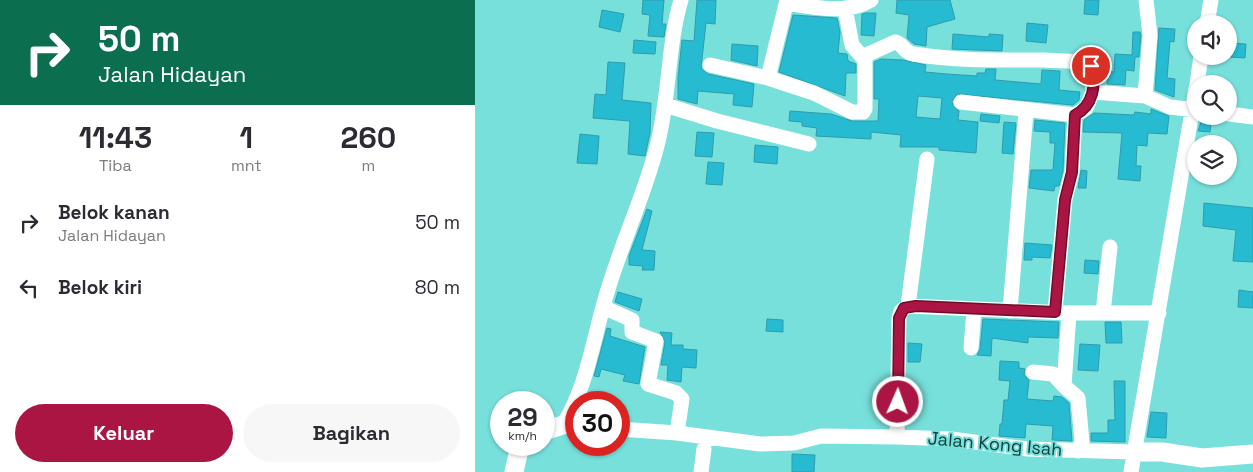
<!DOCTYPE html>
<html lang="id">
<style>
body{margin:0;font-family:"Space Grotesk",sans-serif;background:#f7f7f7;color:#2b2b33;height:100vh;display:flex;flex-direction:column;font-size:19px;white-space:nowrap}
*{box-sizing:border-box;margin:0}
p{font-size:16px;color:#7c7c81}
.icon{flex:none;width:28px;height:28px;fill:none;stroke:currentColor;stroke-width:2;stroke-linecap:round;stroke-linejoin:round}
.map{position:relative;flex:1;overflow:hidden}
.side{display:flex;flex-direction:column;background:#fff;width:475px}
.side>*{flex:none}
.banner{background:#0b6e4f;color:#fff;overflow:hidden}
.tools{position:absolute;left:712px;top:15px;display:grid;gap:10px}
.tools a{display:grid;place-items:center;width:50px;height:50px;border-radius:50%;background:#fff;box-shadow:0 1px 4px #0004;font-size:25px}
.speed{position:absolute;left:15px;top:391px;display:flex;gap:10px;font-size:25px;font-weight:700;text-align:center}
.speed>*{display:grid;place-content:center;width:65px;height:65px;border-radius:50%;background:#fff;box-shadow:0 1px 4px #0004;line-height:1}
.speed small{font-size:12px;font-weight:400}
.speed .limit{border:8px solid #d22;background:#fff;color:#111}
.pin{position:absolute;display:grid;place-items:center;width:42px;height:42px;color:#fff;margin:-21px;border:2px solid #fff;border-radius:50%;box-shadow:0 1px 5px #0007}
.me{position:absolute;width:55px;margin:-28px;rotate:2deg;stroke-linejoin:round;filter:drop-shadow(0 0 4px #0008)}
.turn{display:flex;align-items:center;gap:18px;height:105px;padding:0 15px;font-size:22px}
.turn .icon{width:65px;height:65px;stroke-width:2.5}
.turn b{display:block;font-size:35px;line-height:42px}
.eta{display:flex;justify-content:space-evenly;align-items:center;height:85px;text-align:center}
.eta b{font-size:30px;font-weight:800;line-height:35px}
.cta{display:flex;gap:10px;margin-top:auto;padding:10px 15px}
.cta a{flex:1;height:58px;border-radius:30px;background:#aa1543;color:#fff;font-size:20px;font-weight:800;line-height:58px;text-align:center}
.cta a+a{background:#f7f7f7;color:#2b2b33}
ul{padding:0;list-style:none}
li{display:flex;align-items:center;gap:15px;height:65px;padding:0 15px}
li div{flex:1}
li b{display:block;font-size:19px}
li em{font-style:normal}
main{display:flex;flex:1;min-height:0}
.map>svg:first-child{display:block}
</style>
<main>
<section class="side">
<div class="banner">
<div class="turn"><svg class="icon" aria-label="right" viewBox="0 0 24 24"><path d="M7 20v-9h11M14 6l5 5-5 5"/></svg><div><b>50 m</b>Jalan Hidayan</div></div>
</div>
<div class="eta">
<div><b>11:43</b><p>Tiba</p></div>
<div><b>1</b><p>mnt</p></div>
<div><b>260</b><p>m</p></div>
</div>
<ul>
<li><svg class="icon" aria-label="right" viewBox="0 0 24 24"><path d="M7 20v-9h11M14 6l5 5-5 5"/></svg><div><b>Belok kanan</b><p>Jalan Hidayan</p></div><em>50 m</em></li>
<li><svg class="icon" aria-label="left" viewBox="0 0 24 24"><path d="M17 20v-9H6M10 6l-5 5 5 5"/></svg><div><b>Belok kiri</b></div><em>80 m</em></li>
</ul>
<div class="cta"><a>Keluar</a><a>Bagikan</a></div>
</section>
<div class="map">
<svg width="778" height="472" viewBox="0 0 778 472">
<rect width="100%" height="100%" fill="#77e0db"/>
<!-- building -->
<path fill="#27bbd2" stroke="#2f9bad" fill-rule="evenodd" d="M 168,0 L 189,0 L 187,24 L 191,24 L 189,37 L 173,36 L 175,15 L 167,14 Z
M 222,0 L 241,0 L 240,24 L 231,23 L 226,68 L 233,74 L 279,84 L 277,107 L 258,105 L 259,94 L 223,91 L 222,104 L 203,99 L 203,78 L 207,40 L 219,41 Z
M 422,0 L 475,0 L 480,19 L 452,27 L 451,46 L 439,44 L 432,38 L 434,15 L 421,13 Z
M 610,0 L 624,0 L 623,15 L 609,14 Z
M 127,10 L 149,14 L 145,32 L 124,27 Z
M 391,13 L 401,13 L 399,36 L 386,35 L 387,14 Z
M 318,15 L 362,18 L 365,32 L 363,53 L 372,54 L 373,61 L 381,64 L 381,73 L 371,73 L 370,96 L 304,72 Z
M 552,23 L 573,25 L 571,43 L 551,41 Z
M 684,28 L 700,29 L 699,42 L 695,41 L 692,78 L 700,79 L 699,97 L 680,90 Z
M 658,32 L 665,32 L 666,35 L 664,57 L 660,57 L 659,71 L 651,70 L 650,85 L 632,84 L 633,71 L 639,72 L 640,54 L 657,55 Z
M 478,34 L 514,37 L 514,34 L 528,35 L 527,51 L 477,49 Z
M 159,40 L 181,42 L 180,54 L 158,53 Z
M 756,43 L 771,44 L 770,58 L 755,57 Z
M 257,44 L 283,46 L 282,66 L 256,60 Z
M 406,59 L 428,60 L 451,65 L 450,72 L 472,74 L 502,76 L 502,73 L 510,73 L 511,69 L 521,69 L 520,80 L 566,84 L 567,70 L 585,71 L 584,90 L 605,92 L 604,100 L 598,105 L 482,94 L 477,101 L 478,106 L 484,111 L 483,120 L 503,122 L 501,153 L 464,150 L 464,147 L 425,147 L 426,135 L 396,132 L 396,139 L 341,136 L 342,128 L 327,126 L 327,122 L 314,121 L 315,111 L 356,114 L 377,121 L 403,121 L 404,99 L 399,99 L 399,62 ZM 443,96 L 467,98 L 465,119 L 441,117 Z
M 133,62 L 150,63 L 147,100 L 176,103 L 175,133 L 170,156 L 153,154 L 155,121 L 118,118 L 120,94 L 131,95 Z
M 676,109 L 694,116 L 692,134 L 673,133 L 672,146 L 662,145 L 661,166 L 666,166 L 665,181 L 643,179 L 647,133 L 608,132 L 609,120 L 619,113 L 659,115 L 660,112 L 676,114 Z
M 506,114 L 525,116 L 524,123 L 505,121 Z
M 728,116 L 737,116 L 735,132 L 723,131 Z
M 560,120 L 590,123 L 588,171 L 584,186 L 580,186 L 579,191 L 554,188 L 556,170 L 578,170 L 580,143 L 575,143 L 575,132 L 559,131 Z
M 529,122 L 541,123 L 538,154 L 527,153 Z
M 222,132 L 239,133 L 237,157 L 220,156 Z
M 105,134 L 124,136 L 122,164 L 102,163 Z
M 280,145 L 303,147 L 302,164 L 279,162 Z
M 233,162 L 249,163 L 247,185 L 231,184 Z
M 606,170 L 612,171 L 611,188 L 603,188 Z
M 729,203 L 778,208 L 778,262 L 758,261 L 761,230 L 728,226 Z
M 172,209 L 177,211 L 167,250 L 180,251 L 179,270 L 167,270 L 168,266 L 154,265 L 154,256 Z
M 550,243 L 577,245 L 575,258 L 557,257 L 557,260 L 549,260 Z
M 610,260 L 624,261 L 623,274 L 609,273 Z
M 764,290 L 778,292 L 778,308 L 763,307 Z
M 143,292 L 167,299 L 164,311 L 140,302 Z
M 292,319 L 308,320 L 308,332 L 291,331 Z
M 508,319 L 584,322 L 583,338 L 553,337 L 553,343 L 517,338 L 516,356 L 502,355 L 505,349 Z
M 630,322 L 646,322 L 647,343 L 631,343 Z
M 132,328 L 136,329 L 135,336 L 170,347 L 164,384 L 148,381 L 150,375 L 126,369 L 124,377 L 119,376 Z
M 185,332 L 197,333 L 196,345 L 208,345 L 208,349 L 222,350 L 221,368 L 207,367 L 206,382 L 192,380 L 193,365 L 186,365 L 190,342 Z
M 433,343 L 447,344 L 445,362 L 433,362 Z
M 605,344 L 625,345 L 623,371 L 603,370 Z
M 525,361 L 544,362 L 544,368 L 550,369 L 549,375 L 554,380 L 552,399 L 578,401 L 579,396 L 587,397 L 594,403 L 597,441 L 577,440 L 578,426 L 551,424 L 550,438 L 524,436 L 525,424 L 527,424 L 529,400 L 533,400 L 535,381 L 524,380 Z
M 639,381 L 650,381 L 650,442 L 616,441 L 616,433 L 633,433 L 633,420 L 640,420 Z
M 676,412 L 692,413 L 691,438 L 672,437 Z
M 317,454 L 340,455 L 339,472 L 317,472 Z"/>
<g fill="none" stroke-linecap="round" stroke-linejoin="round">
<!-- minor -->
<path stroke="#fff" stroke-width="15" d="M 312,3 C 338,7 371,15 396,0
M 732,24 L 736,0
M 389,56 L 420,42 C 428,43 428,52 438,54 C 481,61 526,60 569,60 C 580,61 613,60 617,68 L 618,92 L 670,96 L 695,107 L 721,110
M 235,65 L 293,78 L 312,0
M 293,78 L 339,93 L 377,112 L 388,112 L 390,109 L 390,60 L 377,45 L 370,8
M 722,84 L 726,56
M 670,96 L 675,35 L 671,0
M 486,102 L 600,115 L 611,108 L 618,92
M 190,105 L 242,121 L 334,144
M 754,114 L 778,117
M 433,306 L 452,159
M 128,307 L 157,320 L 157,332 L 181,341 L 173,384 L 201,393 L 207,399 L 202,433
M 535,311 L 551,111
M 580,312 L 590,199 L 597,172 L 600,115
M 628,313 L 635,247
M 496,348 L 499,310
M 558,372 L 578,374 L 589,386 L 594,313
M 589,386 L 603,398 L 607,442 L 603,451
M 101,426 L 88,425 C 110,391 117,346 128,307 C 142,252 168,201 182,146 C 195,97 192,48 206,0
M 144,429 L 202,433 L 285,444 L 319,443 L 346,436 L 422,437 L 476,439 L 553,449 L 659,452
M 422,437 L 424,318 L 426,311 L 433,306 L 594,313 L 684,313
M 226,472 L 229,449
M 656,472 L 721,88"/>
<!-- tertiary -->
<path stroke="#fff" stroke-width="19" d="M 69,431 L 88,425
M 659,452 L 687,452 L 727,458 L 778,454
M 39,472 L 45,445"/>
</g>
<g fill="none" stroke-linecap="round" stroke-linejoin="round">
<defs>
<path id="route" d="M 423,402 L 424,318 L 429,308 L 441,306 L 580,312 L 590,200 L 597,172 L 600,115 C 618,106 622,84 616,66"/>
</defs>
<!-- route casing -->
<use href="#route" stroke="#6e0e2c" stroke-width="12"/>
<!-- route -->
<use href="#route" stroke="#aa1543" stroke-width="9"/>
</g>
<g text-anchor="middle" stroke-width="4" stroke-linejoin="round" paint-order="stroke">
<!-- street labels -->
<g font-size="18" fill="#0e3d3b" stroke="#77e0db">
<text transform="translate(520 444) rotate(5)" y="6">Jalan Kong Isah</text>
</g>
</g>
</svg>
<div class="tools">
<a><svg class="icon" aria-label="sound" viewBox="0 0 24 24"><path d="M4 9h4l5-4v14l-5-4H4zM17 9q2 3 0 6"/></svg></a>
<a><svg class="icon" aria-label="search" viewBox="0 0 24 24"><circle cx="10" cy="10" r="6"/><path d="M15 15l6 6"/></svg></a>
<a><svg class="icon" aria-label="layers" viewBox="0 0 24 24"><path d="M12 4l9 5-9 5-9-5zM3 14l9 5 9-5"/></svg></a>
</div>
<div class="speed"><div>29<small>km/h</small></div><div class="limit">30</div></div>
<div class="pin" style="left:616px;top:66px;background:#d93025"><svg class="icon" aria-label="arrive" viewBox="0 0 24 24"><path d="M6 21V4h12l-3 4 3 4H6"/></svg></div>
<svg class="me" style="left:423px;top:402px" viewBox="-20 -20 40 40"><circle r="17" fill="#aa1543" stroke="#fff" stroke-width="3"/><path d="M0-11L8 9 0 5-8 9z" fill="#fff"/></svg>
</div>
</main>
